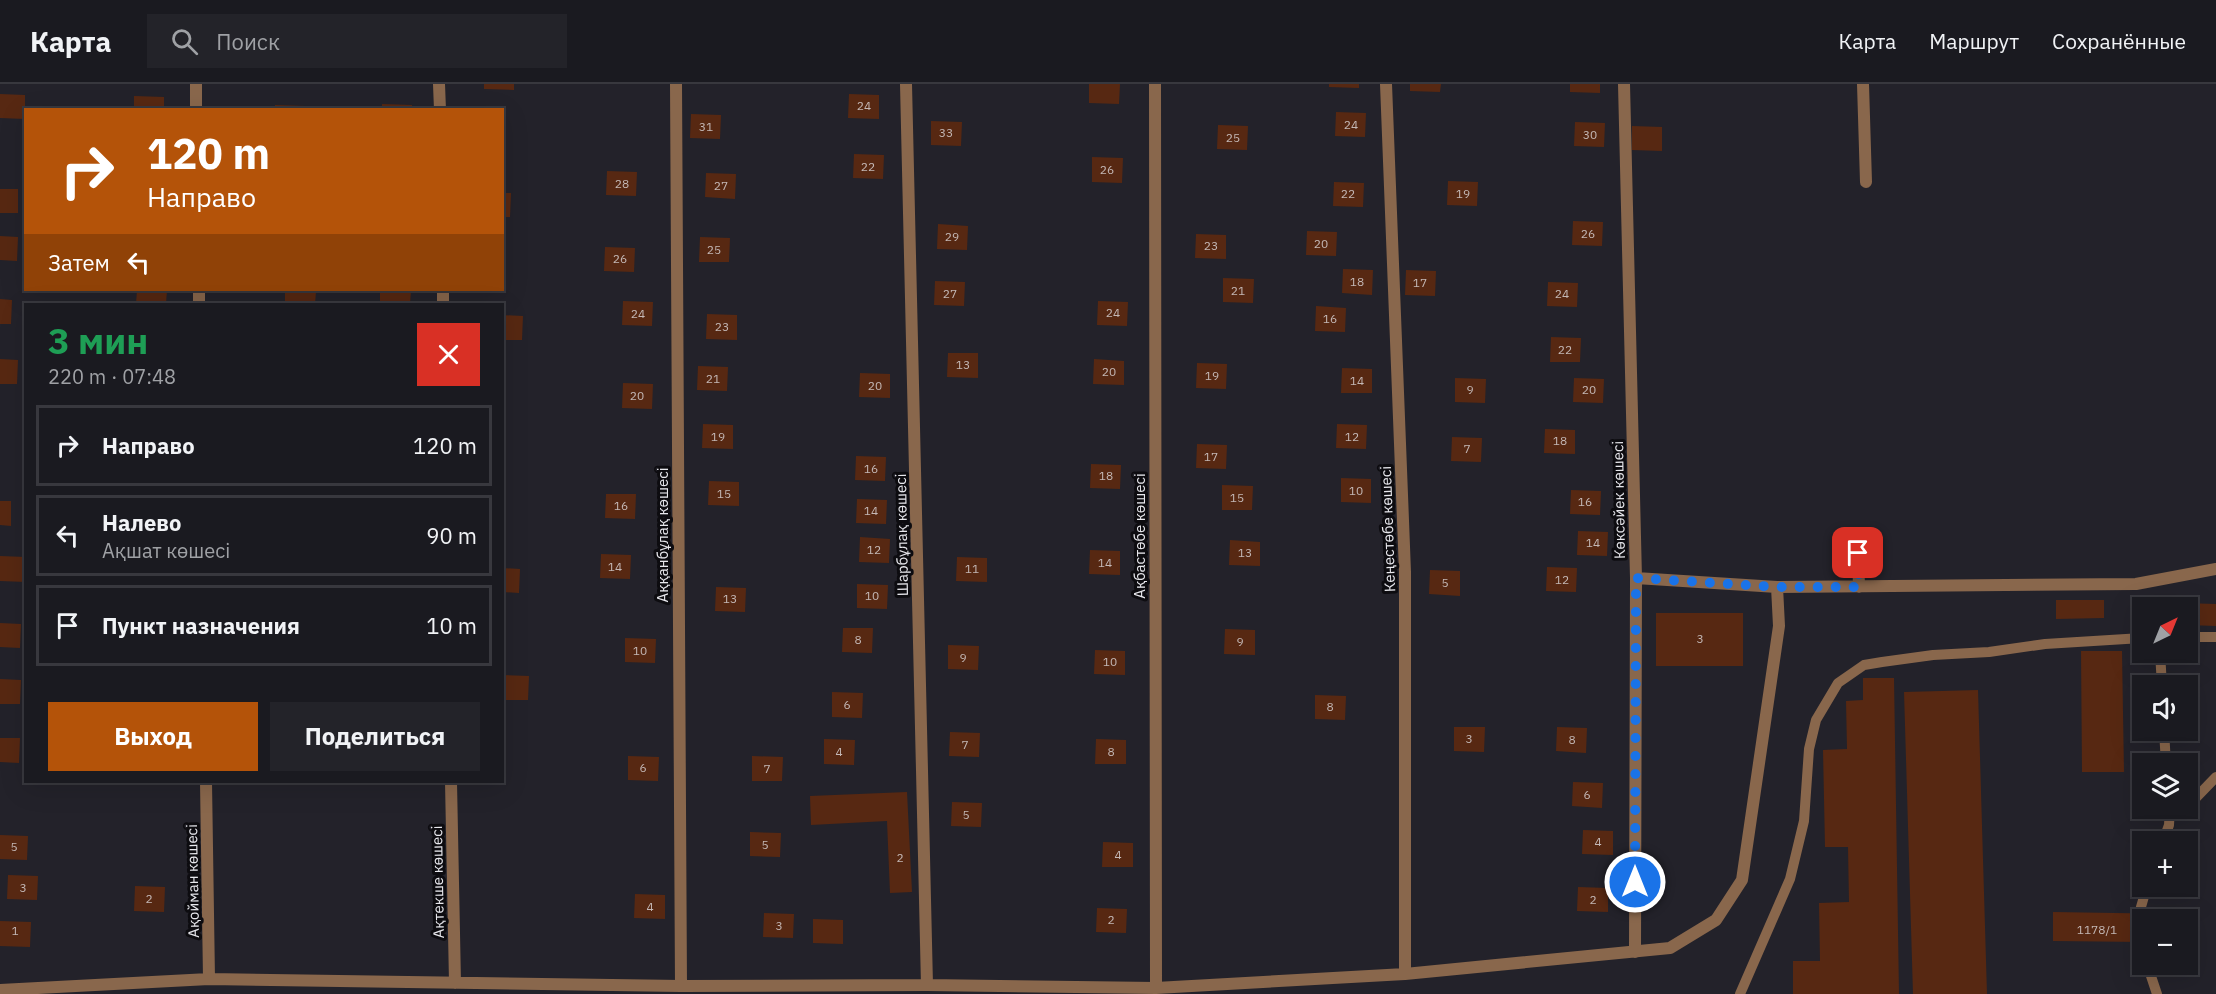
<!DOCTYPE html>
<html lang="ru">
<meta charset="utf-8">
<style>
body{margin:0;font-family:"IBM Plex Sans",sans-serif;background:#232329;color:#f1f3f6;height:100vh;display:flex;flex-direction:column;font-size:22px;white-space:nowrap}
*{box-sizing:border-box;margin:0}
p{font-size:20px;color:#9fa1a5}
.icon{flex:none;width:33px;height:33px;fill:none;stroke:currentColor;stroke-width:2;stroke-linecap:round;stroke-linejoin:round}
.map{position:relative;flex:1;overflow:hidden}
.sheet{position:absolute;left:24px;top:219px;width:480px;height:480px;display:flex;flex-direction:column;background:#1a1a20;border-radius:0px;box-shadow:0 6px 24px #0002,0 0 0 2px #38383e}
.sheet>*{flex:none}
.top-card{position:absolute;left:24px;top:24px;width:480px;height:183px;border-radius:0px;box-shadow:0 6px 24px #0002,0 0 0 2px #38383e;background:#b45309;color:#fff;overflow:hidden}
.needle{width:39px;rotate:43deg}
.fabs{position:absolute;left:2132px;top:513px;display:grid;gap:12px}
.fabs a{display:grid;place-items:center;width:66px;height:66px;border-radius:0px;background:#1a1a20;box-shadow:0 6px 24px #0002,0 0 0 2px #38383e;font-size:30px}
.pin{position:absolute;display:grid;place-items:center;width:51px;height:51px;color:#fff;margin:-26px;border-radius:12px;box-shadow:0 3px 9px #0006}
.me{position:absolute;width:66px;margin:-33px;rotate:0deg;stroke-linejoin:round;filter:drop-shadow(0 0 4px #0008)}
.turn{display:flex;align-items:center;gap:21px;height:126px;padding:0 24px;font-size:27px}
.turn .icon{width:78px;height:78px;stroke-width:2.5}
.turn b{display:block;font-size:42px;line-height:51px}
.then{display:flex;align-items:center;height:57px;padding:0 24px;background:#0003;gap:12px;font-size:22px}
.round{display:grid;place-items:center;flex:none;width:63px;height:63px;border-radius:0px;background:#232329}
.headline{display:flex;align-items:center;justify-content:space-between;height:102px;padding:0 24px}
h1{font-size:36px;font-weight:800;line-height:45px;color:#1e9e55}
.primary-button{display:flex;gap:12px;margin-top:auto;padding:12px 24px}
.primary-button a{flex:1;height:69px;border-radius:0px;background:#b45309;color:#fff;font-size:24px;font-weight:800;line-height:69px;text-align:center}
.primary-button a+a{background:#232329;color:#f1f3f6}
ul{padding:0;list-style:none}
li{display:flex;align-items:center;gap:18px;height:81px;margin:0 12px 9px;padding:0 12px;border:3px solid #38383e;border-radius:0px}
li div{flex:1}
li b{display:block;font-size:22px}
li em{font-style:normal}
header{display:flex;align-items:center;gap:36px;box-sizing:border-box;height:84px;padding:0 30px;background:#1a1a20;border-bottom:2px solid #38383e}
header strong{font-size:28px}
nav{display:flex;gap:33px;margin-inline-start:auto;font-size:21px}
.search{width:420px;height:54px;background:#232329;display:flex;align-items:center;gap:15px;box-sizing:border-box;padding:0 21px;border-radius:0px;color:#9fa1a5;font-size:22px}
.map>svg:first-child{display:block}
</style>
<header>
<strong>Карта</strong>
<div class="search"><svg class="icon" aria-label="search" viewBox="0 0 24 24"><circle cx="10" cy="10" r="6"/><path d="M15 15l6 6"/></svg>Поиск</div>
<nav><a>Карта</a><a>Маршрут</a><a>Сохранённые</a></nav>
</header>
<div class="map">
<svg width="2216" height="910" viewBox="0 0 2216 910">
<rect width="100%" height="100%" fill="#23222a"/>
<!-- building -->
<path fill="#572812" d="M 484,0 L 514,0 L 514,6 L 484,5 Z
M 1089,0 L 1120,0 L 1119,20 L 1089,19 Z
M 1329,0 L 1359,0 L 1359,4 L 1329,3 Z
M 1410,0 L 1441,0 L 1440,8 L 1410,7 Z
M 1570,0 L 1600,0 L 1600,9 L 1570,8 Z
M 0,10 L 25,11 L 25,35 L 0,34 Z
M 849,10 L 879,11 L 879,35 L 848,34 Z
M 134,12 L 164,13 L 164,26 L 134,26 Z
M 382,20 L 412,21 L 412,26 L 382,26 Z
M 275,21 L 306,22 L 306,26 L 275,26 Z
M 1336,28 L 1366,29 L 1365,53 L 1335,52 Z
M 691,30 L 721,31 L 720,55 L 690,54 Z
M 931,37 L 962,38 L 961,62 L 931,61 Z
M 1575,38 L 1605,39 L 1604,63 L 1574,62 Z
M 1218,41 L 1248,42 L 1247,66 L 1217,65 Z
M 1632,42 L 1662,43 L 1662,67 L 1632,66 Z
M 854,70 L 884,71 L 883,95 L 853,94 Z
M 1092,73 L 1123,74 L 1122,99 L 1092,98 Z
M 607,87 L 637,88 L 636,112 L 606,111 Z
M 706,89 L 736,90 L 735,115 L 705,113 Z
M 1448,97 L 1478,98 L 1477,122 L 1447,121 Z
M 1334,98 L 1364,99 L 1363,123 L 1333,122 Z
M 0,105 L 18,105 L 18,129 L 0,129 Z
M 502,109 L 511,109 L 510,133 L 502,133 Z
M 1573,137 L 1603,138 L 1602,162 L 1572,161 Z
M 938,140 L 968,142 L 967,166 L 937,165 Z
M 1307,147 L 1337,148 L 1336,172 L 1306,171 Z
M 1196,150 L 1226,151 L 1226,175 L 1195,174 Z
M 0,152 L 18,153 L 17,177 L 0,176 Z
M 700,153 L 730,154 L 729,178 L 699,178 Z
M 605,163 L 635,164 L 634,188 L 604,187 Z
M 1343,185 L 1373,186 L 1372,211 L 1342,209 Z
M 1406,186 L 1436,187 L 1435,212 L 1405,211 Z
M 1223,194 L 1254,195 L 1253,219 L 1223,218 Z
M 935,197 L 965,198 L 964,222 L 934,221 Z
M 1548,198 L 1578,199 L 1577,223 L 1547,222 Z
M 137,206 L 167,206 L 166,220 L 136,220 Z
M 380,206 L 411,206 L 410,220 L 380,220 Z
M 285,207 L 316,208 L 315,220 L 285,220 Z
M 0,215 L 12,216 L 11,240 L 0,240 Z
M 623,217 L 653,218 L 652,242 L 622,241 Z
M 1098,217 L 1128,218 L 1127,242 L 1097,241 Z
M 1316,222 L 1346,224 L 1345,248 L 1315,247 Z
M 707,230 L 737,231 L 737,256 L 706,255 Z
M 502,231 L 523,232 L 522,256 L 502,256 Z
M 1551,253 L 1581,254 L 1580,278 L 1550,278 Z
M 948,269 L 978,269 L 978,294 L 947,293 Z
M 0,275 L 18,276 L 17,300 L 0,300 Z
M 1094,275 L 1124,277 L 1124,301 L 1093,300 Z
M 1197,279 L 1227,280 L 1226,305 L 1196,304 Z
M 698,282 L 728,283 L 727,307 L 697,306 Z
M 1342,284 L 1372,285 L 1372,309 L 1341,309 Z
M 860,289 L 890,290 L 890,314 L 859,313 Z
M 1455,294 L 1486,295 L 1485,319 L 1455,318 Z
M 1574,294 L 1604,295 L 1603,319 L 1573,318 Z
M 623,299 L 653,300 L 652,325 L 622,324 Z
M 703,340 L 733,341 L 733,365 L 702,364 Z
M 1337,340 L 1367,341 L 1366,365 L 1336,364 Z
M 1545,345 L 1575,346 L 1575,370 L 1544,369 Z
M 1452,353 L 1482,354 L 1481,378 L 1451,377 Z
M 1197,360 L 1227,361 L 1226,385 L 1196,384 Z
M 856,372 L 886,373 L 885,397 L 855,396 Z
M 1091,380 L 1121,381 L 1120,405 L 1090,404 Z
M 1341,394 L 1371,395 L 1371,419 L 1341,418 Z
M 709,397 L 739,398 L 739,422 L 708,421 Z
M 1222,401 L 1253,402 L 1252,426 L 1222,426 Z
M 1571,406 L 1601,407 L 1600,431 L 1570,430 Z
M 606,410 L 636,410 L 635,435 L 605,434 Z
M 857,415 L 887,416 L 886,440 L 856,439 Z
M 0,417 L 11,417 L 11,442 L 0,441 Z
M 1578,447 L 1608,448 L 1607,472 L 1577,471 Z
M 860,453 L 890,455 L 889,479 L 859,478 Z
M 1230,456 L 1260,458 L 1260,482 L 1229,481 Z
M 1090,466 L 1120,467 L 1120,491 L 1089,490 Z
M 601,470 L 631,471 L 630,495 L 600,494 Z
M 0,472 L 26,473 L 26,498 L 0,497 Z
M 957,473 L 987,474 L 987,498 L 956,497 Z
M 1547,483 L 1577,484 L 1576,508 L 1546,507 Z
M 502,484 L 520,485 L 519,509 L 502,508 Z
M 1430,486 L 1460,487 L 1460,512 L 1429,510 Z
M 857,500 L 888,501 L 887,525 L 857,524 Z
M 716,503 L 746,504 L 745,528 L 715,527 Z
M 2056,516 L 2104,516 L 2104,534 L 2056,535 Z
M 2152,518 L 2216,520 L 2216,542 L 2187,541 L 2187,524 L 2152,524 Z
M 1656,529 L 1743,529 L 1743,582 L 1656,582 Z
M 0,539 L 21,540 L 20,564 L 0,563 Z
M 843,544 L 873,544 L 872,569 L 842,568 Z
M 1225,545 L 1255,546 L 1255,571 L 1224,570 Z
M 625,554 L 656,555 L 655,579 L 625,578 Z
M 948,561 L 979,562 L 978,586 L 948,585 Z
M 1095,566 L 1125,567 L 1125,591 L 1094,590 Z
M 2081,567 L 2122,567 L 2124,688 L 2082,688 Z
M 502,591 L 529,592 L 528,616 L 502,616 Z
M 1863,594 L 1894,594 L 1899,910 L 1793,910 L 1793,877 L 1820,877 L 1819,819 L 1849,818 L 1848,763 L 1825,763 L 1823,666 L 1847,665 L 1846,617 L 1863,616 Z
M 0,595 L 21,596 L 20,620 L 0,620 Z
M 1978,606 L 1987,910 L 1913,910 L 1904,608 Z
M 832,608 L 863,609 L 862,634 L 832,633 Z
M 1315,611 L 1346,612 L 1345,636 L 1315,635 Z
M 1454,643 L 1485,643 L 1484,668 L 1454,667 Z
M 1557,643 L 1587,644 L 1586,669 L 1556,667 Z
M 950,648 L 980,649 L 979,673 L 949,672 Z
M 0,654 L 20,654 L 19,679 L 0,678 Z
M 824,655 L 855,656 L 854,681 L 824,680 Z
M 1096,655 L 1126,656 L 1126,680 L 1095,680 Z
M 628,672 L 659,673 L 658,697 L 628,696 Z
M 752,672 L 783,673 L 782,697 L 752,697 Z
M 1573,698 L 1603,699 L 1602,724 L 1572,722 Z
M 907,708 L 912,808 L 890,809 L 887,737 L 811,741 L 810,712 Z
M 952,718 L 982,719 L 981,743 L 951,742 Z
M 1583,746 L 1613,747 L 1613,771 L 1582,770 Z
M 750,748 L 781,749 L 780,773 L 750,772 Z
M 0,751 L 28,752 L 27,776 L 0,775 Z
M 1103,758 L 1133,759 L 1133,783 L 1102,783 Z
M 8,791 L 38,792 L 37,816 L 7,815 Z
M 135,802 L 165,803 L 164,828 L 134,827 Z
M 1578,803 L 1608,804 L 1608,828 L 1577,827 Z
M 635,810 L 665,811 L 665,835 L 634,834 Z
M 1097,824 L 1127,825 L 1126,849 L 1096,848 Z
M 2053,828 L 2177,830 L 2177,836 L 2142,836 L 2142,858 L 2053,857 Z
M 764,829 L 794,830 L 793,854 L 763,853 Z
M 813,835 L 843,836 L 843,860 L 813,859 Z
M 0,837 L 31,838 L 30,863 L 0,862 Z"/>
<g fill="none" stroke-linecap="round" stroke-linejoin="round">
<!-- lane -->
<path stroke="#89674c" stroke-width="10" d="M 2187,553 L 2216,553
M 2160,568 L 2162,602
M 2164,646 L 2166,680
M 2187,723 L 2216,693
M 2163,758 L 2169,741 L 2170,724
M 2139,830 L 2147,802
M 2140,858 L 2142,865
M 2147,880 L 2157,910
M 1740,910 L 1790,795 L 1804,737 L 1809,665 L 1816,636 L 1838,599 L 1864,581 L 1882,578 L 1933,571 L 1989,568 L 2045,560 L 2142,554"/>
<!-- street -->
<path stroke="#89674c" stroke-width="12" d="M 196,0 L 196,26
M 439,0 L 440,26
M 676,0 L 681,902
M 906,0 L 927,901
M 1155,0 L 1156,904
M 1386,0 L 1405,488 L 1405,890
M 1624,0 L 1636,494 L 1635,868
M 1863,0 L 1866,98
M 199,206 L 199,220
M 443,206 L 443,220
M 1858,469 L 1859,503
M 1636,494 L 1777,503 L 2136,500 L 2216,485
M 206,698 L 209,895
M 451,698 L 455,899
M 0,906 L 209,895 L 681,902 L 927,901 L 1156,904 L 1405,890 L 1670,864 L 1716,836 L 1742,796 L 1779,542 L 1777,503"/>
</g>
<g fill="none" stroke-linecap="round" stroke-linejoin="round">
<!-- route -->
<path stroke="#1a73e8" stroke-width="10" stroke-dasharray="0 18" d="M 1635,798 L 1636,494 L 1777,503 L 1859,503 L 1858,469"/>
</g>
<g text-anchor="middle" stroke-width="6" stroke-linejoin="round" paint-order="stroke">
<!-- number labels -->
<g font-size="12" fill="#c4b8b6">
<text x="864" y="26">24</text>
<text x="1351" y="45">24</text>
<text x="706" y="47">31</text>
<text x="946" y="53">33</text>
<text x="1590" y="55">30</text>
<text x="1233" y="58">25</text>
<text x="868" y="87">22</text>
<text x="1107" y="90">26</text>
<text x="622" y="104">28</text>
<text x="721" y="106">27</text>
<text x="1348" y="114">22</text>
<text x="1463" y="114">19</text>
<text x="1588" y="154">26</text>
<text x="952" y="157">29</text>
<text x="1321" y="164">20</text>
<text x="1211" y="166">23</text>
<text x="714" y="170">25</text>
<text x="620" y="179">26</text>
<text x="1357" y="202">18</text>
<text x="1420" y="203">17</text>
<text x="1238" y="211">21</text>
<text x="950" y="214">27</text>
<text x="1562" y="214">24</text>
<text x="1113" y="233">24</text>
<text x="638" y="234">24</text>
<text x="1330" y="239">16</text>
<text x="722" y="247">23</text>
<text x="1565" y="270">22</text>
<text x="963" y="285">13</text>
<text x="1109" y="292">20</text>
<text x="1212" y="296">19</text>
<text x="713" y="299">21</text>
<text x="1357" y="301">14</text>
<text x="875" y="306">20</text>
<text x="1470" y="310">9</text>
<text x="1589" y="310">20</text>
<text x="637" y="316">20</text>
<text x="718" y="357">19</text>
<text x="1352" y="357">12</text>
<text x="1560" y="361">18</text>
<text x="1467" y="369">7</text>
<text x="1211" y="377">17</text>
<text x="871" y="389">16</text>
<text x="1106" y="396">18</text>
<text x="1356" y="411">10</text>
<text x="724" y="414">15</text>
<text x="1237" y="418">15</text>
<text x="1585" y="422">16</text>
<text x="621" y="426">16</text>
<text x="871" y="431">14</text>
<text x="1593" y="463">14</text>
<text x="874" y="470">12</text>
<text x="1245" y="473">13</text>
<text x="1105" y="483">14</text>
<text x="615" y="487">14</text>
<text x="972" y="489">11</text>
<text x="1562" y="500">12</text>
<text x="1445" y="503">5</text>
<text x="872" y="516">10</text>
<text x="730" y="519">13</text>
<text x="1700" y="559">3</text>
<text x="858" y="560">8</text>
<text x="1240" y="562">9</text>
<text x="640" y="571">10</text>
<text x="963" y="578">9</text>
<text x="1110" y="582">10</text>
<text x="847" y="625">6</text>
<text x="1330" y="627">8</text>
<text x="1469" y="659">3</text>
<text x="1572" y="660">8</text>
<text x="965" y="665">7</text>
<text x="839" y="672">4</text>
<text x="1111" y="672">8</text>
<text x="643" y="688">6</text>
<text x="767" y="689">7</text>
<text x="1587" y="715">6</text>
<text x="966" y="735">5</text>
<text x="1598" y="762">4</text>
<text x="765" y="765">5</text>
<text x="14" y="767">5</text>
<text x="1118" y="775">4</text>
<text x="900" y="778">2</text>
<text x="23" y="808">3</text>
<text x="149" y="819">2</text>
<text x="1593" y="820">2</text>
<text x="650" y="827">4</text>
<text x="1111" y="840">2</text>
<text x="779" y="846">3</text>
<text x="2097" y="850">1178/1</text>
<text x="15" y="851">1</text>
</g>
<!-- street labels -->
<g font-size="15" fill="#e8e8ed" stroke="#0d0c10">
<text transform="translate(1619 416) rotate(-91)" y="5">Көксәйек көшесі</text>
<text transform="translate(1388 445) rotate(-92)" y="5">Кеңестөбе көшесі</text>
<text transform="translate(663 451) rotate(-90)" y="5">Аққанбұлақ көшесі</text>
<text transform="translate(902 451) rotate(-91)" y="5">Шарбұлақ көшесі</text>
<text transform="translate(1140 452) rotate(-90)" y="5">Ақбастөбе көшесі</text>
<text transform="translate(193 797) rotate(-91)" y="5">Ақойман көшесі</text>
<text transform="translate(438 798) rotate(-91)" y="5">Ақтекше көшесі</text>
</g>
</g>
</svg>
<div class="fabs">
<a><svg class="needle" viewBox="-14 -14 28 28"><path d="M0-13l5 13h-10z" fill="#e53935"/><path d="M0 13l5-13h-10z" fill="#9fa1a5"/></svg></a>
<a><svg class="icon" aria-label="sound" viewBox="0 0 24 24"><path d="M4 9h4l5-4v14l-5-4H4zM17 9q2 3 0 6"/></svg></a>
<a><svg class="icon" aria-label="layers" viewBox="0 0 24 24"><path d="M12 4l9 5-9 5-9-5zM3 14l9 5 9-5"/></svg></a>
<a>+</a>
<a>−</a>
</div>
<div class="pin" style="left:1858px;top:469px;background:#d93025"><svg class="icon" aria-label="arrive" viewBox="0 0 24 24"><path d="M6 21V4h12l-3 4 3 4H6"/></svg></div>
<svg class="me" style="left:1635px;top:798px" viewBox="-20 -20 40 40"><circle r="17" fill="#1a73e8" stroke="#fff" stroke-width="3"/><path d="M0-11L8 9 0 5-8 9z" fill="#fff"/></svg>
<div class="top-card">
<div class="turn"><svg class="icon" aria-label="right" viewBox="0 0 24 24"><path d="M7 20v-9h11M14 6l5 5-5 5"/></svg><div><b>120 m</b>Направо</div></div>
<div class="then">Затем<svg class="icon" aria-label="left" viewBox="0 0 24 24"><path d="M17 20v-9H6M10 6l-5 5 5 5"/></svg></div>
</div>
<section class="sheet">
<div class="headline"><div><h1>3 мин</h1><p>220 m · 07:48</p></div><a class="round" style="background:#d93025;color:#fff"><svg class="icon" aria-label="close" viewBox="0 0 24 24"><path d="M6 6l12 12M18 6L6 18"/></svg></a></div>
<ul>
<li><svg class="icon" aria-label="right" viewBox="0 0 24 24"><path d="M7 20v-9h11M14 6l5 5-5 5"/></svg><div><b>Направо</b></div><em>120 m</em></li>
<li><svg class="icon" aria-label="left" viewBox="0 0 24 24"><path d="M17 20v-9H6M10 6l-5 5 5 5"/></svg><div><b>Налево</b><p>Ақшат көшесі</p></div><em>90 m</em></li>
<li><svg class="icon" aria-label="arrive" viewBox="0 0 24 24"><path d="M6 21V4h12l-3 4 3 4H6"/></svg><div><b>Пункт назначения</b></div><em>10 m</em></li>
</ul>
<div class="primary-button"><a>Выход</a><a>Поделиться</a></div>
</section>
</div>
